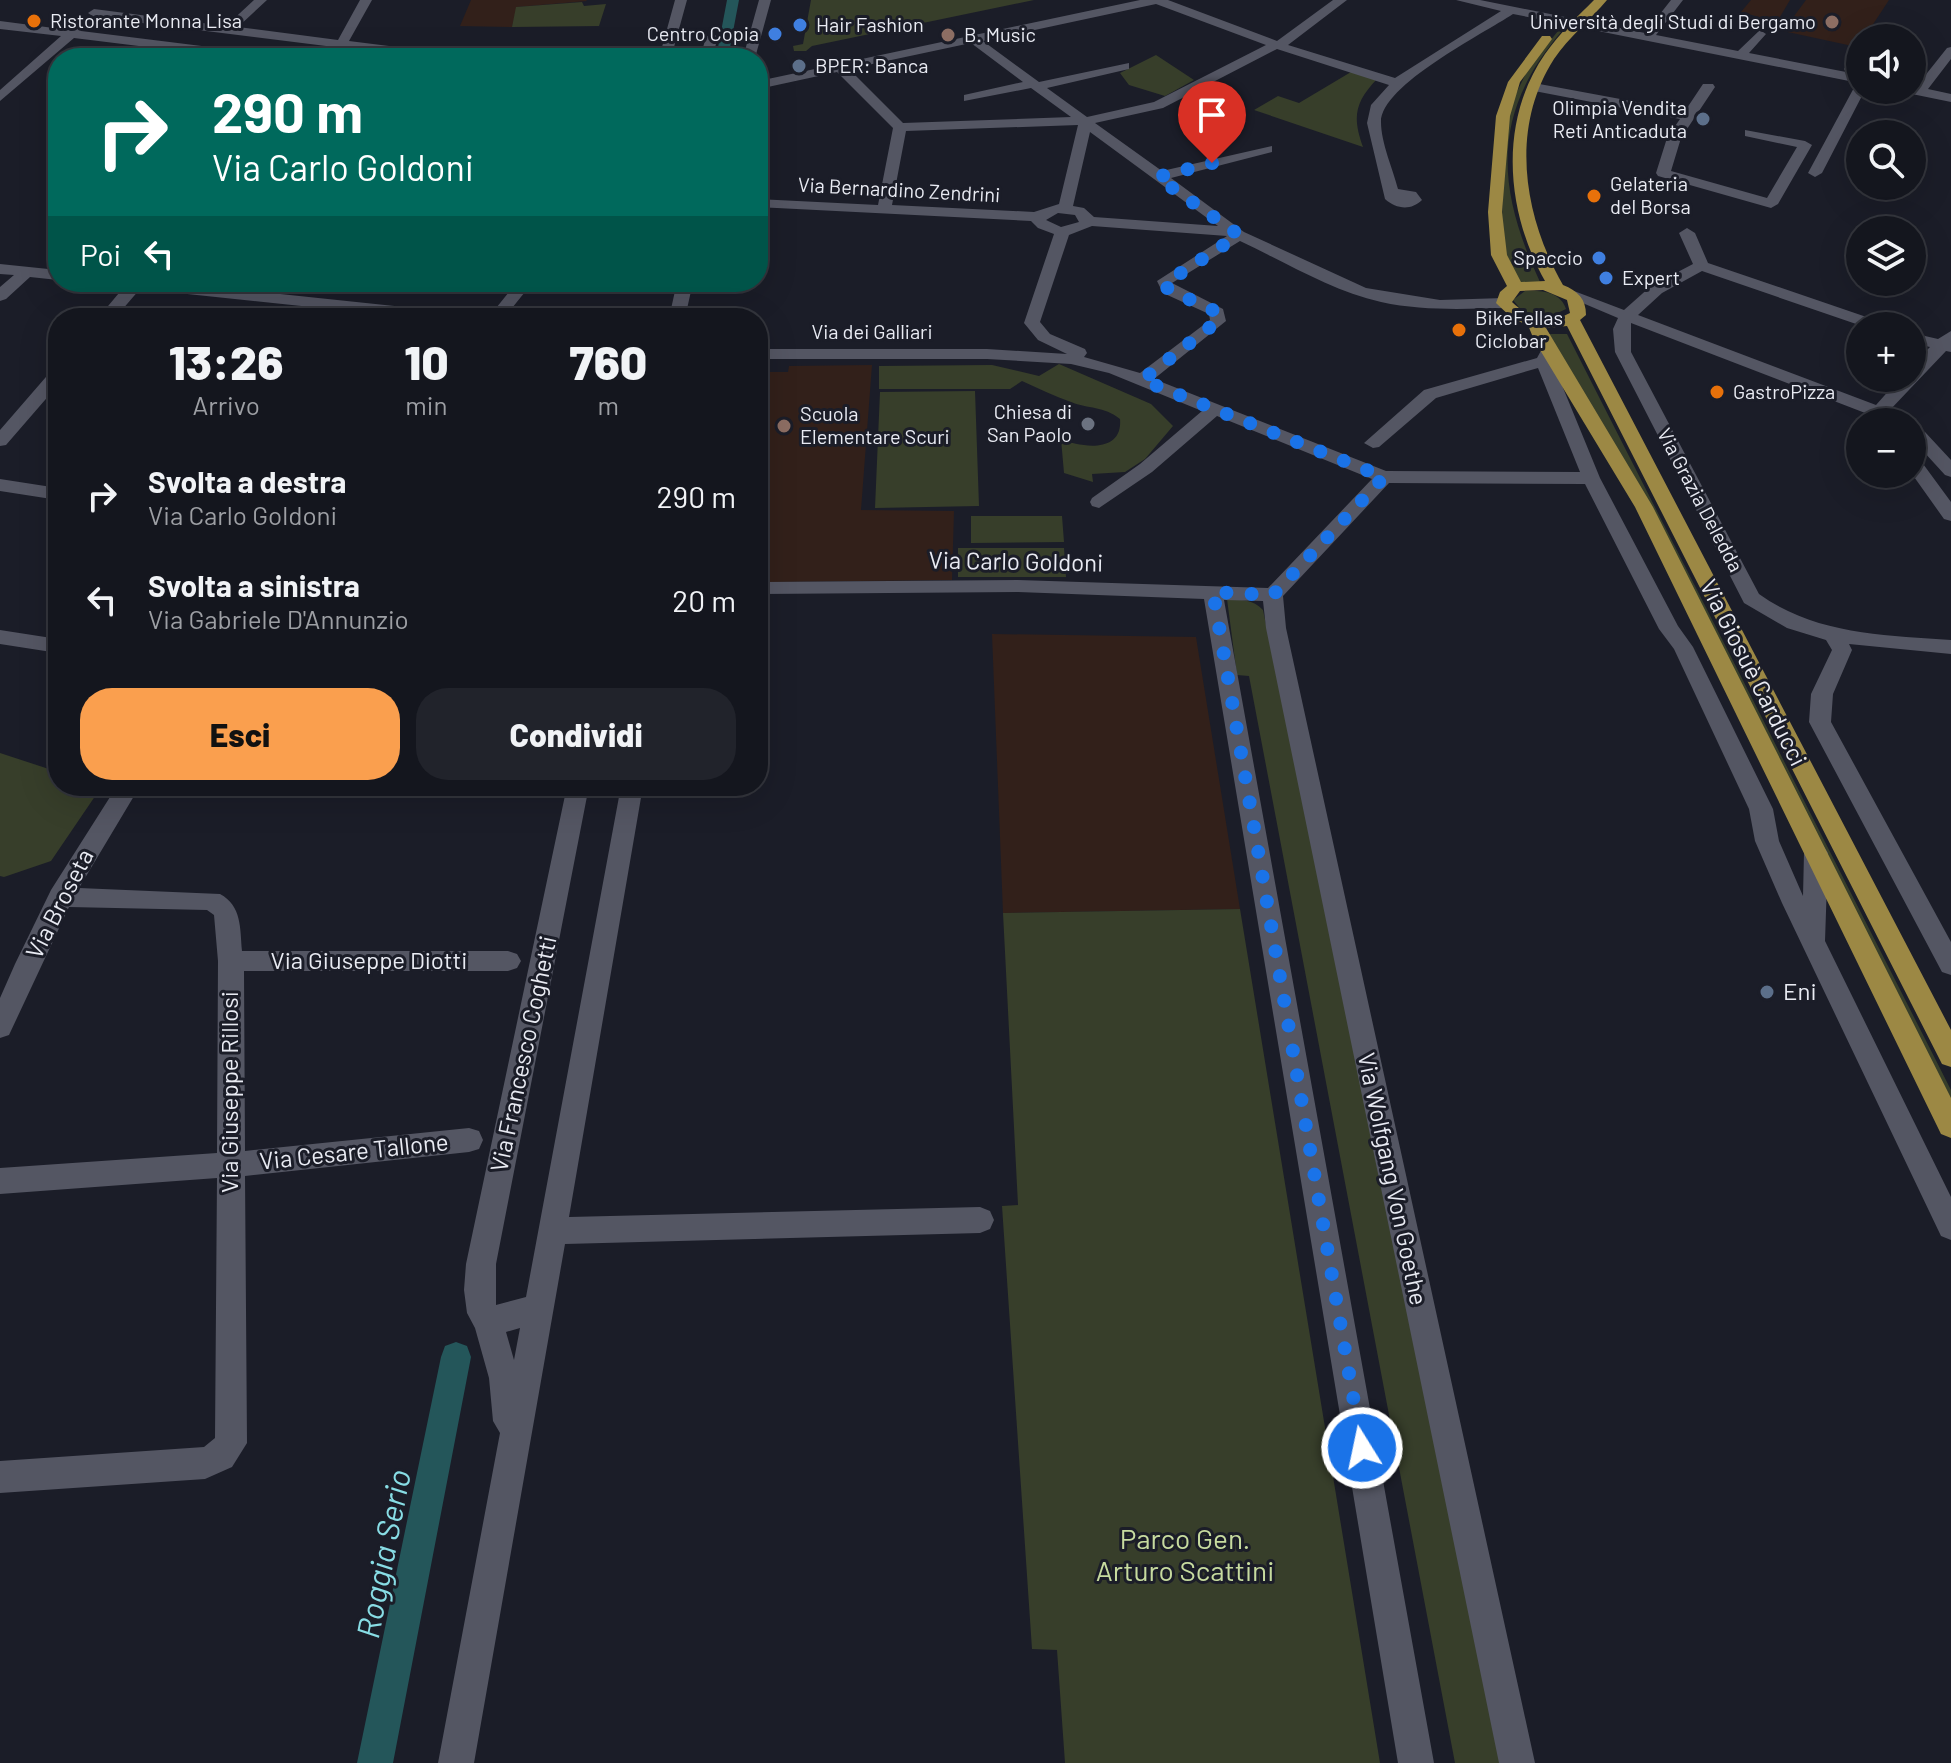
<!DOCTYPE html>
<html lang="it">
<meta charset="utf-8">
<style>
body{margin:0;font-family:Barlow,sans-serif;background:#21232b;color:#f1f3f6;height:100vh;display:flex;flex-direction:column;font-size:30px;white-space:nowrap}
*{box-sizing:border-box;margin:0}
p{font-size:26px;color:#9d9fa4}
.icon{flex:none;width:44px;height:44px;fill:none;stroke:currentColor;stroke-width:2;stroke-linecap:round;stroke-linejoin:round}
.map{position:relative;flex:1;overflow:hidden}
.panel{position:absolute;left:48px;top:308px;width:720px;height:488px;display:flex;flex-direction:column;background:#14161e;border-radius:32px;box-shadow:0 8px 32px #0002,0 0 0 2px #33353c}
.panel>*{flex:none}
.guide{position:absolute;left:48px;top:48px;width:720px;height:244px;border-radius:32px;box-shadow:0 8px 32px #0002,0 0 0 2px #33353c;background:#00695c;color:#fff;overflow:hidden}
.controls{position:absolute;left:1846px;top:24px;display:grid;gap:16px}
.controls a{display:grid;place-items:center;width:80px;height:80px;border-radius:50%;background:#14161e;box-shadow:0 8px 32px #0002,0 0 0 2px #33353c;font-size:40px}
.pin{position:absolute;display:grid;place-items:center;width:68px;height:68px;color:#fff;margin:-82px -34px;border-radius:50% 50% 50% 0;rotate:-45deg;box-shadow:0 0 8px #0007}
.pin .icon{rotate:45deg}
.me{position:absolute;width:88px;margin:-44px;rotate:350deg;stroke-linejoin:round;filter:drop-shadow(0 0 6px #0008)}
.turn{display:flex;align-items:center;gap:28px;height:168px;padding:0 32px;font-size:36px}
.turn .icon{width:104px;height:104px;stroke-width:2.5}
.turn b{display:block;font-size:56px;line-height:68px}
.then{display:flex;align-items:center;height:76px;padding:0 32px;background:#0003;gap:16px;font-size:30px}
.eta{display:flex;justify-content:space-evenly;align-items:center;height:136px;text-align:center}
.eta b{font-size:48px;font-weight:800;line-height:56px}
.primary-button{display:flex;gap:16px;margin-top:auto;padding:16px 32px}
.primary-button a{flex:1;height:92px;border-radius:32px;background:#fa9f4e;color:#111;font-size:32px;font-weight:800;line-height:92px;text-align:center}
.primary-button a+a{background:#21232b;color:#f1f3f6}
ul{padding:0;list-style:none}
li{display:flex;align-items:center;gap:24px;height:104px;padding:0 32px}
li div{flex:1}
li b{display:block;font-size:30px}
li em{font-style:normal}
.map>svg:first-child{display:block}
</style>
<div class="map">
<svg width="1951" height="1763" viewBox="0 0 1951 1763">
<rect width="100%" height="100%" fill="#1b1d28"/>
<!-- education -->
<path fill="#32201a" d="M 471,0 L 586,0 L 587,1 L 517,7 L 512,27 L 460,26 Z
M 1751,0 L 1790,0 L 1777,22 L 1741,12 Z
M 1806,0 L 1889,0 L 1864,38 L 1860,38 L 1857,47 L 1783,31 Z
M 872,365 L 861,510 L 954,511 L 952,580 L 769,582 L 758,579 L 758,372 L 788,372 L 789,366 Z
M 992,634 L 1196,637 L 1240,909 L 1003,913 Z"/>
<!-- green -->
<path fill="#373e2a" d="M 811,0 L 1052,0 L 1034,0 L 812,46 L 806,51 L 794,51 L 793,46 L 803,44 Z
M 582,2 L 584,6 L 606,4 L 599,26 L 512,27 L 516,7 Z
M 1558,31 L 1561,32 C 1491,114 1496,187 1540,282 L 1516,282 L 1501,245 L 1505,126 L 1513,100 L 1529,67 Z
M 1156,55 L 1194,80 L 1165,96 L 1129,85 L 1120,73 Z
M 1351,72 L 1377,79 C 1355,102 1352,117 1363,147 L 1254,110 L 1278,96 L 1299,103 Z
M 1525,291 C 1541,290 1561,292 1566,309 L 1549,317 L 1523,312 L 1513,300 Z
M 1543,334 L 1567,334 L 1951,1090 L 1951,1108 L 1644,497 Z
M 1059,364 L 1151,404 L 1173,426 L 1145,459 L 1125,472 L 1092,474 L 1093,482 L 1064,473 L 1061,439 C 1082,448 1123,453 1120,419 C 1104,406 1088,409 1071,402 C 1054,396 1038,388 1022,381 L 1010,389 L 879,389 L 879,366 L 992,365 L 1039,376 Z
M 975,391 L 979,506 L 875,508 L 880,392 Z
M 971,516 L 1062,516 L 1064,542 L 971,543 Z
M 958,548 L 1064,548 L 1066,577 L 958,577 Z
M 1227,599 C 1241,600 1253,599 1263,610 L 1503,1763 L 1455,1763 L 1249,676 L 1237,675 Z
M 0,753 L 58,772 L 58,786 L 102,786 L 51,861 L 4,877 L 0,876 Z
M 1240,909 L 1380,1763 L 1065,1763 L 1057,1650 L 1032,1649 L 1002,1206 L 1018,1205 L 1003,913 Z"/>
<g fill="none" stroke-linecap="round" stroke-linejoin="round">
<!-- canal -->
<path fill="#24565a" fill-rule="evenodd" d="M 727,0 L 739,0 L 728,58 L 716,58 Z
M 456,1342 L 467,1346 L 471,1357 L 393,1763 L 357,1763 L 441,1357 L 445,1346 Z"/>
<!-- minor -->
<path fill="#545663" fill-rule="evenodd" d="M 254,0 L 267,0 L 238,27 L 338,40 L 360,0 L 372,0 L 349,41 L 453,54 L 459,58 L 423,58 L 346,48 L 340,58 L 330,58 L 334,47 L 94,17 L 88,13 L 94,9 L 226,26 Z
M 675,0 L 687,0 L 671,58 L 659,58 Z
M 759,0 L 771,0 L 755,58 L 722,58 L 728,54 L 744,54 Z
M 1140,0 L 1168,0 L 1277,41 L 1333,0 L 1347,0 L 1288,45 L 1395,78 L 1501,11 L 1456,0 L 1480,0 L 1645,33 L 1671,0 L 1683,0 L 1656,35 L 1738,51 L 1760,30 L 1766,34 L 1749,53 L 1846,72 L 1844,69 L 1856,49 L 1860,48 L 1860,63 L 1857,69 L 1860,73 L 1860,90 L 1865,90 L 1822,173 L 1815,177 L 1808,173 L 1856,84 L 1854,82 L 1513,14 C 1483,34 1381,85 1381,122 C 1381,143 1393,169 1398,189 L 1416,192 L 1422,200 C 1411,211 1396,209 1385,199 L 1367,123 L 1371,105 L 1389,85 L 1277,49 L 1163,108 L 1095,123 L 1162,171 L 1272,146 L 1272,152 L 1171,178 L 1244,232 L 1366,288 L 1440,300 L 1504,298 L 1512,303 L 1504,308 C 1463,309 1422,311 1381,302 C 1332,291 1285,262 1240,241 L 1172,283 L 1223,309 L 1226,321 L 1154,379 L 1386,471 L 1580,472 L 1538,368 L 1436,398 L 1379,447 L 1373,448 L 1364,443 L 1424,390 L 1537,358 L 1543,347 L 1555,347 L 1557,351 L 1552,361 L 1600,478 L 1678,626 L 1693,647 L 1773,809 L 1779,841 L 1803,896 L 1804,853 L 1808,847 L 1816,844 L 1824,847 L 1828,853 L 1825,941 L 1951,1197 L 1951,1240 L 1941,1236 L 1782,903 L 1755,841 L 1749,809 L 1674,649 L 1659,629 L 1585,484 L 1389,483 L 1283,596 L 1286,628 L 1535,1763 L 1499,1763 L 1266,628 L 1263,601 L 1224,600 L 1434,1763 L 1398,1763 L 1204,599 L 1018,592 L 758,594 L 758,582 L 1018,580 L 1268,588 L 1372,479 L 1217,416 L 1152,472 L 1099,508 L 1092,506 L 1090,502 L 1092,498 L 1140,464 L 1202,411 L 1109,373 L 1071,364 L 987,359 L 758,359 L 758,349 L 987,349 L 1067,354 L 1038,340 L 1024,323 L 1054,234 L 1038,228 L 1031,221 L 758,207 L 758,199 L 878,205 L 893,128 L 837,72 L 758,89 L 758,81 ZM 1156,4 L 1266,45 L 1154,102 L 1087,117 L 1047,88 L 1129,69 L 1129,63 L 1039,82 L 983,41 ZM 971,43 L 1023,82 L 964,95 L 964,101 L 1031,88 L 1071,117 L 903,123 L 849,69 ZM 1078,125 L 1059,204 L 1034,212 L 892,205 L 906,131 ZM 1090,132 L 1218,226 L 1094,217 L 1084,208 L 1073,206 ZM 1058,213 L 1075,215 L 1079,222 L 1061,227 L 1046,220 ZM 1092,226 L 1227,236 L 1157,281 L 1163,293 L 1209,314 L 1210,320 L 1140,373 L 1084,357 L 1087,353 L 1085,349 L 1050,334 L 1040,322 L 1069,235 Z
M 0,21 L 69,30 L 77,25 L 81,26 L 81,31 L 267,54 L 273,58 L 236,58 L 74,38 L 0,101 L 0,90 L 61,36 L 0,29 Z
M 712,33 L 718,37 L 712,58 L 700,58 L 706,37 Z
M 1951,47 L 1951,59 L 1928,89 L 1951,94 L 1951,102 L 1907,93 L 1905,90 L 1916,87 L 1947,48 Z
M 1534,83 L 1685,111 L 1703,84 L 1713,84 L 1715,87 L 1681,138 L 1671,171 L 1767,198 L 1797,147 L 1745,136 L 1745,130 L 1805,141 L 1812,145 L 1778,204 L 1771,208 L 1658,176 L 1656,173 L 1667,138 L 1680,119 L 1529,90 L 1529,84 Z
M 1687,228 L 1695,233 L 1708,263 L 1884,323 L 1886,326 L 1862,326 L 1702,271 L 1662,293 L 1638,315 L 1876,405 L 1900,378 L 1912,378 L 1912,365 L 1930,347 L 1912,343 L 1912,333 L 1938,339 L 1951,331 L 1951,352 L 1946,351 L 1889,411 L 1902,422 L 1882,422 L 1873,416 L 1631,323 L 1631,352 L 1759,594 C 1816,635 1884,635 1951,640 L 1951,654 L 1849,644 L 1852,650 L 1833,694 L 1831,722 L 1951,942 L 1951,975 L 1942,972 L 1809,722 L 1811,694 L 1832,650 L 1826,640 L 1787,628 L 1744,603 L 1615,352 L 1613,329 L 1618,318 L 1566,296 L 1574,291 L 1624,310 L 1651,286 L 1693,264 L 1679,233 Z
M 0,264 L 58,270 L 58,280 L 30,277 L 6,299 L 0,301 L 0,287 L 14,275 L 0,274 Z
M 114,282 L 167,282 L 461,313 L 469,318 L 415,318 L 140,289 L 115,318 L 98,318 L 124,287 Z
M 517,282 L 533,282 L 504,318 L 488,318 Z
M 677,282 L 693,282 L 685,318 L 669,318 Z
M 58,369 L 58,385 L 6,445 L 0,446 L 0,430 L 52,370 Z
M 1919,431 L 1925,432 L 1951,460 L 1951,477 L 1945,475 L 1913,440 L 1913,432 Z
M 1912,456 L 1918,457 L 1951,502 L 1951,521 L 1944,519 L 1912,474 Z
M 0,479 L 58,488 L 58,500 L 0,491 Z
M 0,630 L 58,639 L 58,653 L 0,644 Z
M 117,786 L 140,786 L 79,888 L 220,894 C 242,906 240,928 242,951 L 508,951 L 517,954 L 521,961 L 517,968 L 508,971 L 244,971 L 245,1151 L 469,1128 L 479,1131 L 483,1140 L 479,1149 L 469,1152 L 245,1176 L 247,1443 L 232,1467 L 205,1479 L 0,1493 L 0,1461 L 204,1447 L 215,1438 L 217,1178 L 0,1194 L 0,1168 L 217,1153 L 218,961 L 214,915 L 207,910 L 69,907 L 9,1035 L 0,1038 L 0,998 L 15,964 L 51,890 Z
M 567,786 L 589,786 L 496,1264 L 496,1305 L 526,1297 L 621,786 L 643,786 L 569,1217 L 980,1207 L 990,1211 L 994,1220 L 990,1229 L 980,1233 L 565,1244 L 474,1763 L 438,1763 L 500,1433 L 493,1421 L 489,1378 L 475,1328 L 467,1313 L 464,1290 L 466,1264 ZM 520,1328 L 514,1360 L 506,1332 Z"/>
<!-- major -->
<path fill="#9c8844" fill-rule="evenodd" d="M 1594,0 L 1607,0 C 1590,20 1569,37 1554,59 C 1509,129 1524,217 1563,285 C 1578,291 1586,299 1586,315 L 1580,320 L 1951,1030 L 1951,1067 L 1942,1064 L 1567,326 L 1546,328 L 1653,507 L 1951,1098 L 1951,1138 L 1941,1134 L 1635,507 L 1534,340 L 1528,325 L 1513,319 L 1496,303 L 1500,292 L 1507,286 L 1491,255 L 1488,212 L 1496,116 L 1508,82 L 1542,36 L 1550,36 L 1552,39 L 1520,82 L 1510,116 L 1502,212 L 1507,255 L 1521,282 L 1545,281 C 1506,212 1498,122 1545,54 C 1559,34 1577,17 1594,0 ZM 1543,290 L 1567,300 L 1570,313 C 1550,324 1528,318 1512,302 L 1520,291 Z"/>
</g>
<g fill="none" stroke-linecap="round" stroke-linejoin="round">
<!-- route -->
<path stroke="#1a73e8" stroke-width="14" stroke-dasharray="0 25.2" d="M 1212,163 L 1157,177 L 1239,235 L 1164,284 L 1169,290 L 1217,312 L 1218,321 L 1142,380 L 1384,477 L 1273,595 L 1213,592 L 1362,1448"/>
</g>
<!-- markers -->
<g fill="#e8710a" stroke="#1b1d28" stroke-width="3">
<circle cx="34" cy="21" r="8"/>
<circle cx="1594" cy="196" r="8"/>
<circle cx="1459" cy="330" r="8"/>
<circle cx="1717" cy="392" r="8"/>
</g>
<g fill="#8d6e63" stroke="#1b1d28" stroke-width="3">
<circle cx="1832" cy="22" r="8"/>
<circle cx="948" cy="35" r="8"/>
<circle cx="784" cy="426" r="8"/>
</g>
<g fill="#3f7fe0" stroke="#1b1d28" stroke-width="3">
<circle cx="800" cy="25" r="8"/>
<circle cx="775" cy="34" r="8"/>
<circle cx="1599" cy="258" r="8"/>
<circle cx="1606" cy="278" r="8"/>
</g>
<g fill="#5c6f8a" stroke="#1b1d28" stroke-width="3">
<circle cx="799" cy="66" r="8"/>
<circle cx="1703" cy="119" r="8"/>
<circle cx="1767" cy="992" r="8"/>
</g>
<circle fill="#6b7280" stroke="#1b1d28" stroke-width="3" cx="1088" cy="424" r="8"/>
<g text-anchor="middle" stroke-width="6" stroke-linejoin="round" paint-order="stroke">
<!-- far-poi labels -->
<g font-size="20" fill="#e9ebf3" stroke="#1b1d28" text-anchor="start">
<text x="50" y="28">Ristorante Monna Lisa</text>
<text x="1816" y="29" text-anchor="end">Università degli Studi di Bergamo</text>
<text x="816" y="32">Hair Fashion</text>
<text x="759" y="41" text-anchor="end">Centro Copia</text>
<text x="964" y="42">B. Music</text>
<text x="815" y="73">BPER: Banca</text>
<text x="1687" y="115" text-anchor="end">Olimpia Vendita<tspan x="1687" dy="23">Reti Anticaduta</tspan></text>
<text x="1610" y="191">Gelateria<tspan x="1610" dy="23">del Borsa</tspan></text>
<text x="1583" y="265" text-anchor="end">Spaccio</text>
<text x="1622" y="285">Expert</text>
<text x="1475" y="325">BikeFellas<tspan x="1475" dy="23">Ciclobar</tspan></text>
<text x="1733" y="399">GastroPizza</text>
<text x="1072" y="419" text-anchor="end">Chiesa di<tspan x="1072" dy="23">San Paolo</tspan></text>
<text x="800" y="421">Scuola<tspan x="800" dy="23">Elementare Scuri</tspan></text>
</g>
<!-- far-street labels -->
<g font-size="20" fill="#e9ebf3" stroke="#1b1d28">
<text transform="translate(899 190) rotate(3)" y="7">Via Bernardino Zendrini</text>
<text x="872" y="339">Via dei Galliari</text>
<text transform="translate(1700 500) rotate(62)" y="7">Via Grazia Deledda</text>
</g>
<!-- street labels -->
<g font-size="24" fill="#e9ebf3" stroke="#1b1d28">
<text transform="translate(1016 562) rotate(1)" y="8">Via Carlo Goldoni</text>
<text transform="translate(1753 673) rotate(63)" y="8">Via Giosuè Carducci</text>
<text transform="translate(60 904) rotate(-63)" y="8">Via Broseta</text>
<text x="369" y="969">Via Giuseppe Diotti</text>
<text transform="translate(524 1054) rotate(-78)" y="8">Via Francesco Coghetti</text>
<text transform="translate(230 1092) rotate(-90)" y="8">Via Giuseppe Rillosi</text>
<text transform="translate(354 1152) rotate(-6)" y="8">Via Cesare Tallone</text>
<text transform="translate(1392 1179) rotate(78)" y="8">Via Wolfgang Von Goethe</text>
</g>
<!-- poi labels -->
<g font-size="24" fill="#e9ebf3" stroke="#1b1d28" text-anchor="start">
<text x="1783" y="1000">Eni</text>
</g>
<!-- near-park labels -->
<g font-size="28" fill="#c7db9f" stroke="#1b1d28">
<text x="1185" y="1549">Parco Gen.<tspan x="1185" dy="32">Arturo Scattini</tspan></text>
</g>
<!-- near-water labels -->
<g font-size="32" font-style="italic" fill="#88dde5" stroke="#1b1d28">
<text transform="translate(384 1554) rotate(-79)" y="11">Roggia Serio</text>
</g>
</g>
</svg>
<div class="controls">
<a><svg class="icon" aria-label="sound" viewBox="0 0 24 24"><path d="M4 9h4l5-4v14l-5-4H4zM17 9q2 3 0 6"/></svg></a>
<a><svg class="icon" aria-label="search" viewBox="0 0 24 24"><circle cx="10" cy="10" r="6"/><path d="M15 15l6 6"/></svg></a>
<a><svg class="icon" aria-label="layers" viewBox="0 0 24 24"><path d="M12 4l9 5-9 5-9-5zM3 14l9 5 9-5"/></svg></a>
<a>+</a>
<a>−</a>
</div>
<div class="pin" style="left:1212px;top:163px;background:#d93025"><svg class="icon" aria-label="arrive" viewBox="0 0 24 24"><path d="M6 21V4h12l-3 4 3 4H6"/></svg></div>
<svg class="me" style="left:1362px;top:1448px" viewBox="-20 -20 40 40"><circle r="17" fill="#1a73e8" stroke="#fff" stroke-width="3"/><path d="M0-11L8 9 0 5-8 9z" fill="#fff"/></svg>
<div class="guide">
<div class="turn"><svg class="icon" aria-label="right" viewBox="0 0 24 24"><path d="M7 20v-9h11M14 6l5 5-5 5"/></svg><div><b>290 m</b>Via Carlo Goldoni</div></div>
<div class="then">Poi<svg class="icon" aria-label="left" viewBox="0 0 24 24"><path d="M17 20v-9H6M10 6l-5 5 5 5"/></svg></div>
</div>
<section class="panel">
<div class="eta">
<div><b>13:26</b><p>Arrivo</p></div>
<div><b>10</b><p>min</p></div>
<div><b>760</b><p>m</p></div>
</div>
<ul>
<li><svg class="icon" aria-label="right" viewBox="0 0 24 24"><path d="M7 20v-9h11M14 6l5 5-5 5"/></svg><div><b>Svolta a destra</b><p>Via Carlo Goldoni</p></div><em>290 m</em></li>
<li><svg class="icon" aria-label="left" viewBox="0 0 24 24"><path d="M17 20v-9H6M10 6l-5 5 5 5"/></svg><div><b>Svolta a sinistra</b><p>Via Gabriele D'Annunzio</p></div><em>20 m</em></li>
</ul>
<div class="primary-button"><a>Esci</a><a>Condividi</a></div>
</section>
</div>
